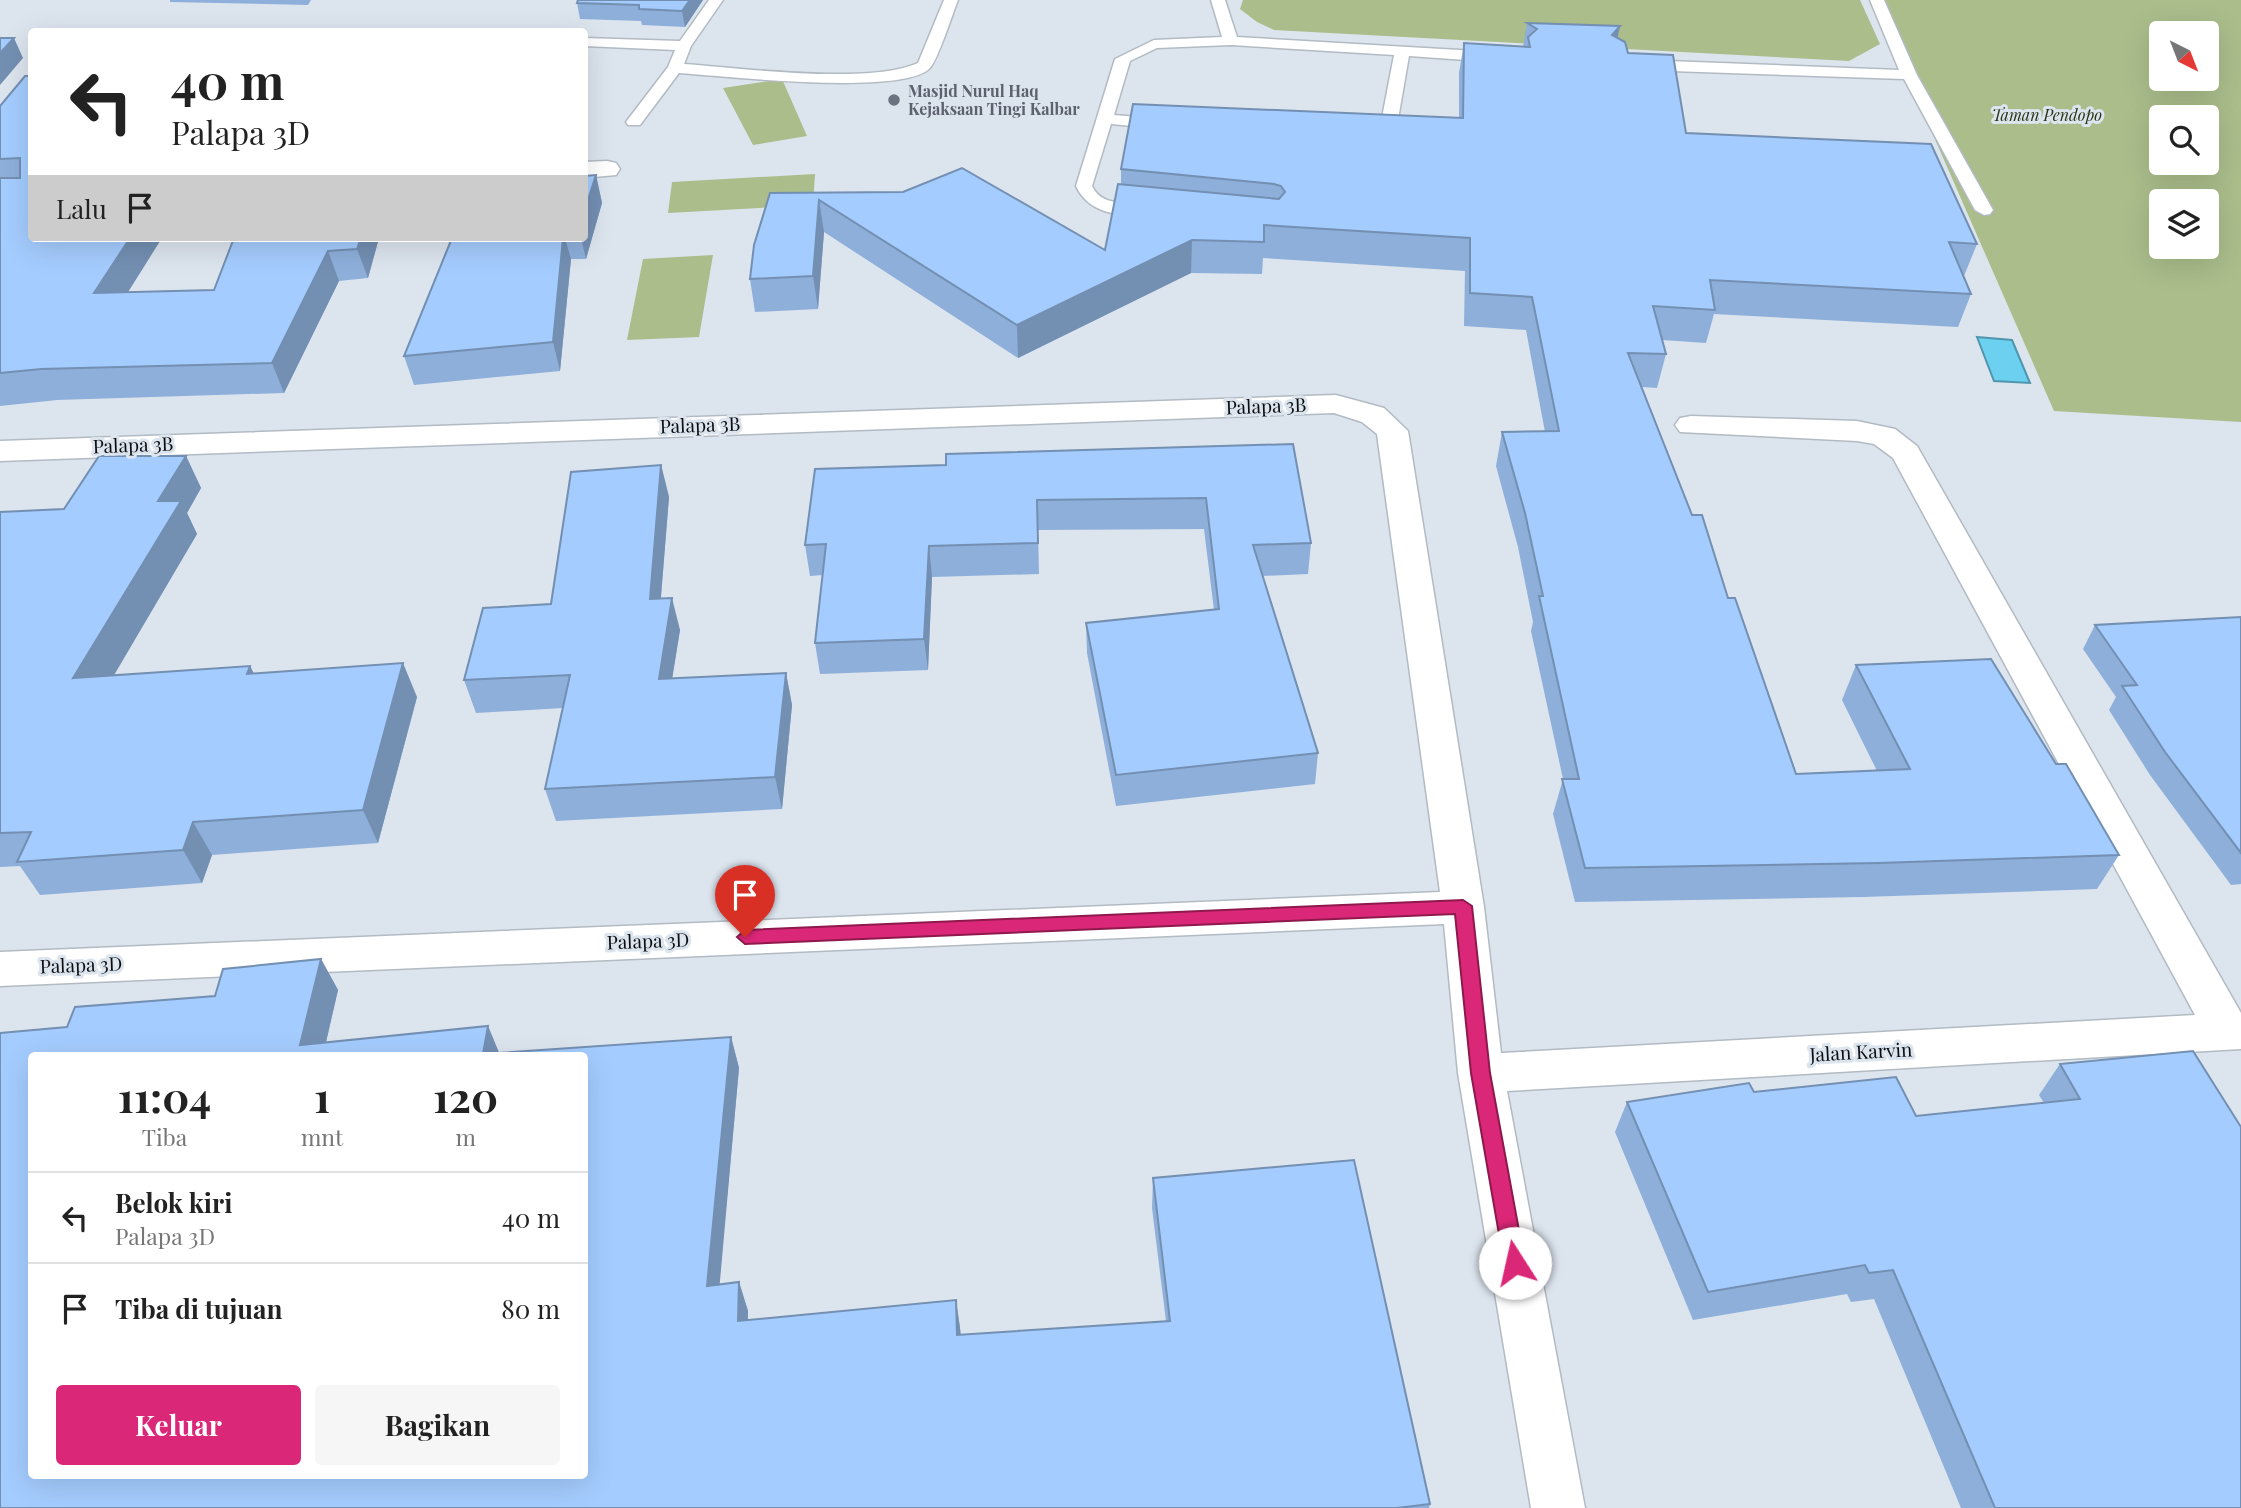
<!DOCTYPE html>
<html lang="id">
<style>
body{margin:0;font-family:"Playfair Display",serif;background:#f6f6f6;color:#222;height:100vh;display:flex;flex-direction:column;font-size:26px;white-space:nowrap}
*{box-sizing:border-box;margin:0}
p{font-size:23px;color:#767676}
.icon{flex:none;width:38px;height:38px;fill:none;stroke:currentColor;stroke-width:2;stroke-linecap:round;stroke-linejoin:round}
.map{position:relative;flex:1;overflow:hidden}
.sheet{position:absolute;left:28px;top:1052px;width:560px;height:427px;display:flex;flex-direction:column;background:#fff;border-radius:7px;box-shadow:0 7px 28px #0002}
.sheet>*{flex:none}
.top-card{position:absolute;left:28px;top:28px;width:560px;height:214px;border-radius:7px;box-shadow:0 7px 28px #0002;background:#fff;color:#222;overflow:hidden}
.needle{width:46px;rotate:138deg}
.buttons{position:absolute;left:2149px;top:21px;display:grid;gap:14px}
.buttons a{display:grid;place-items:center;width:70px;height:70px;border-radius:7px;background:#fff;box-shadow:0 7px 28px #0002;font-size:35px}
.pin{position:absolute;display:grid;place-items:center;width:60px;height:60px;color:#fff;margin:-72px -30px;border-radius:50% 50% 50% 0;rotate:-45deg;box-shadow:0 0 7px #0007}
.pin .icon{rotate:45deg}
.me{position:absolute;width:77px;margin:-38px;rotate:350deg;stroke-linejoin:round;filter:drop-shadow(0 0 5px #0008)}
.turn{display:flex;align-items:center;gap:24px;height:147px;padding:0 28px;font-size:32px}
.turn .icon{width:91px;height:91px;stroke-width:2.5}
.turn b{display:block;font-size:49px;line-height:60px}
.then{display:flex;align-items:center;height:66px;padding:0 28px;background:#0003;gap:14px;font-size:26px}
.eta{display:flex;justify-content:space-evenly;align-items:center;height:119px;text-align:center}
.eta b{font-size:42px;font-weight:700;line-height:49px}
.action{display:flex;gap:14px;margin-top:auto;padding:14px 28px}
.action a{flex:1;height:80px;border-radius:7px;background:#db2777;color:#fff;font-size:28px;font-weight:700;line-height:80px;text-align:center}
.action a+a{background:#f6f6f6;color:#222}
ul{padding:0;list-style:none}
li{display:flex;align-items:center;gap:21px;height:91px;padding:0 28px;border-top:2px solid #e0e0e0}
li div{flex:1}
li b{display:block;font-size:26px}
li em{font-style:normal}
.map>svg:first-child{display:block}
</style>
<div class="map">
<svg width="2241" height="1508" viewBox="0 0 2241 1508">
<rect width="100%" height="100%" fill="#dce4ee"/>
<!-- green -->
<path fill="#abbd8b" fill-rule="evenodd" d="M 1243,0 L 1860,0 L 1880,44 L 1849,61 L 1274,30 L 1257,22 L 1240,9 Z
M 1874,0 L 2241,0 L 2241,422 L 2054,411 ZM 2161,33 L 2207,33 L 2207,79 L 2161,79 ZM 2161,117 L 2207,117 L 2207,163 L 2161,163 ZM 2161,201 L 2207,201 L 2207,247 L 2161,247 Z
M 782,79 L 807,136 L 753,145 L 723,88 Z
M 815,174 L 813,205 L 668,213 L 672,182 Z
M 713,255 L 699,337 L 627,340 L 643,259 Z"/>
<!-- water -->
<path fill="#6cd1f0" stroke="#4f96ad" stroke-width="2" d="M 1977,337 L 2012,340 L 2030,383 L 1994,381 Z"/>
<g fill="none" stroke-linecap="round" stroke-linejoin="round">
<defs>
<path id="service" d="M 709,0 L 723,0 L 691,46 L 684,64 C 741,68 868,85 918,63 L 944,0 L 958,0 C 953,12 937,63 929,69 C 899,96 724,76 679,73 L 640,125 L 628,125 L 626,122 L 668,67 L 675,50 L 584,46 L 584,38 L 680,41 Z
M 1211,0 L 1225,0 L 1237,37 L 1494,52 L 1502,57 L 1494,62 L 1409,56 L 1397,125 L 1371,139 L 1363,134 L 1381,123 L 1394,55 L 1231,45 L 1157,48 L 1130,61 L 1114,115 L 1163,119 L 1171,124 L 1163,129 L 1111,124 L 1092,186 C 1105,213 1137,195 1154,212 L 1145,217 C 1118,215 1089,214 1076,186 L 1115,59 L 1154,40 L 1222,37 Z
M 1870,0 L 1884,0 L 1917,75 L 1993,210 L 1990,214 L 1984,215 L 1975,210 L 1904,79 L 1642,70 L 1634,65 L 1642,60 L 1899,70 Z"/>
<path id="minor" d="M 607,161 L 616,163 L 620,169 L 616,175 L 584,178 L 584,162 Z
M 1336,395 L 1384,408 L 1408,431 L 1484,907 L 1501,1053 L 2195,1015 L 1893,458 L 1874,444 L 1857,441 L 1680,432 L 1675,425 L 1680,418 L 1691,416 L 1857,421 L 1895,429 L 1917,446 L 2241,1013 L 2241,1049 L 1507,1091 L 1585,1508 L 1531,1508 L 1458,1073 L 1444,924 L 0,986 L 0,952 L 1440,892 L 1377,434 L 1362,422 L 1334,413 L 0,461 L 0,441 Z"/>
</defs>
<!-- service casing -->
<use href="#service" stroke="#b2bac3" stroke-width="3"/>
<!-- minor casing -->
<use href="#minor" stroke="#b2bac3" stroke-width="3"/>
<!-- service -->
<use href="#service" fill="#fff" fill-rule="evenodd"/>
<!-- minor -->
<use href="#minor" fill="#fff" fill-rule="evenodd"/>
</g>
<!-- wall -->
<path fill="#8dafda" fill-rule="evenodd" d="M 170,0 L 311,0 L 308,5 L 170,2 Z
M 578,0 L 703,0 L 685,27 L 642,25 L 641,21 L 580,19 L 577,3 Z
M 1527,23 L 1618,38 L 1686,133 L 1977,244 L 1964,276 L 1963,276 L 1971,294 L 1958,327 L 1714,314 L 1706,343 L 1662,340 L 1666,354 L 1657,388 L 1642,387 L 1692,515 L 1728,598 L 1796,774 L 1877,771 L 1842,700 L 1856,665 L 2056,764 L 2119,855 L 2097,889 L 1863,897 L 1575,902 L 1553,814 L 1563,779 L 1531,631 L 1533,622 L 1518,547 L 1496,466 L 1502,432 L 1545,432 L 1526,330 L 1464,326 L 1465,271 L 1263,258 L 1262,274 L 1191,273 L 1018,358 L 824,232 L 818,309 L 755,312 L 750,279 L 770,193 L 1105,250 L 1121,184 L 1121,169 L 1459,118 L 1459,73 L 1464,43 L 1523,47 Z
M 25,76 L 32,238 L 128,292 L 214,290 L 234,238 L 379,238 L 368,278 L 339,281 L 284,393 L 57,400 L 0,406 L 0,106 Z
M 596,175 L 602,203 L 586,259 L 571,259 L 560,371 L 414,385 L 404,356 L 452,238 L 584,238 Z
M 1293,444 L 1311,543 L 1308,574 L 1262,576 L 1318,753 L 1315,784 L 1116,806 L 1087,653 L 1086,623 L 1214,610 L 1204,529 L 1038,530 L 1039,574 L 932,577 L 928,670 L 820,674 L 815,643 L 823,575 L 810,576 L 805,545 L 946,465 Z
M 186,456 L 201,488 L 187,513 L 197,534 L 113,675 L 250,666 L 254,674 L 417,697 L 378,843 L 212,855 L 202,883 L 40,895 L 20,866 L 0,867 L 0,512 L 64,509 Z
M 661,465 L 669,497 L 661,598 L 680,630 L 672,678 L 786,673 L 792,705 L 782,809 L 556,821 L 545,789 L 563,708 L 476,713 L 464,680 L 551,604 Z
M 2241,617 L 2241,884 L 2231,885 L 2150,775 L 2109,710 L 2116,697 L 2083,649 L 2095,625 Z
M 321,959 L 338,990 L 326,1042 L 488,1026 L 499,1053 L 731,1037 L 739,1068 L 719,1284 L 739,1282 L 748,1311 L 748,1320 L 956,1300 L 961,1335 L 1166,1321 L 1152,1208 L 1153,1178 L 1354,1160 L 1430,1504 L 1429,1508 L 0,1508 L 0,1033 L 67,1027 L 75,1007 L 215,996 L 223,969 ZM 32,1055 L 584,1055 L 584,1475 L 32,1475 Z
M 2193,1051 L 2241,1508 L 1961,1508 L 1874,1299 L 1851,1302 L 1847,1294 L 1693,1320 L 1615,1132 L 1627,1102 L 1754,1092 L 1916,1116 L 2044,1103 L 2039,1095 L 2060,1064 Z"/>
<!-- shaded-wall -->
<path fill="#738fb2" d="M 690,0 L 703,0 L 685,27 L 682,11 Z
M 1620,26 L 1614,56 L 1612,35 Z
M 14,38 L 23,58 L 0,85 L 0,53 Z
M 596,175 L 602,203 L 586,259 L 581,238 L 584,238 L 584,212 Z
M 819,200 L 824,232 L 818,309 L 813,276 Z
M 130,238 L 162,238 L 108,324 L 94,293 Z
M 361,238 L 379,238 L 368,278 L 357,249 Z
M 563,238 L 565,238 L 571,259 L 560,371 L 553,342 Z
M 1192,240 L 1191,273 L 1018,358 L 1017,325 Z
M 328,251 L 339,281 L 284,393 L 272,363 Z
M 186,456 L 201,488 L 187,513 L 197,534 L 93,711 L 73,678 L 158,501 Z
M 661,465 L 669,497 L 658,631 L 650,599 Z
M 929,546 L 932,577 L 928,670 L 924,639 Z
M 672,598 L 680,630 L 667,711 L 659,679 Z
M 403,663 L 417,697 L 378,843 L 363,810 Z
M 250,666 L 267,699 L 247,674 Z
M 786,673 L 792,705 L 782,809 L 775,777 Z
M 193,822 L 212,855 L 202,883 L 183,850 Z
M 321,959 L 338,990 L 323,1055 L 300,1045 Z
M 488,1026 L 500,1055 L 483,1054 Z
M 731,1037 L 739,1068 L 717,1314 L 707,1286 Z
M 739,1282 L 748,1311 L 747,1349 L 738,1321 Z
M 956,1300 L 960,1328 L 962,1363 L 957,1335 Z"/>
<!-- building -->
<path fill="#a4ccfe" stroke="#738fb2" stroke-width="2" fill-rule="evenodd" d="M 578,0 L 690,0 L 682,11 L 639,9 L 639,5 L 577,3 Z
M 1527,23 L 1620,26 L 1612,35 L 1625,42 L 1628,53 L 1673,55 L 1686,133 L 1931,144 L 1977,244 L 1949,242 L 1971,294 L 1710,280 L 1715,310 L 1653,306 L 1666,354 L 1628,353 L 1692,515 L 1702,515 L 1728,598 L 1735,598 L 1796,774 L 1910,769 L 1856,665 L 1991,659 L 2056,764 L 2066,764 L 2119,855 L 1879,863 L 1585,868 L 1562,779 L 1579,779 L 1539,596 L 1543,596 L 1525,513 L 1502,432 L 1559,431 L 1532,297 L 1470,293 L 1470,238 L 1264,225 L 1264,242 L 1192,240 L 1017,325 L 819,200 L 813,276 L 750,279 L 754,245 L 770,193 L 903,192 L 962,168 L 1105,250 L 1118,184 L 1279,199 L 1285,192 L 1281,186 L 1274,184 L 1121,169 L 1133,104 L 1463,118 L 1464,43 L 1530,47 L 1528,37 L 1537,29 Z
M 0,38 L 14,38 L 0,53 Z
M 25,76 L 32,76 L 32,238 L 130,238 L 94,293 L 214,290 L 234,238 L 361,238 L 357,249 L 328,251 L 272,363 L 41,369 L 0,373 L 0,178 L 20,178 L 20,158 L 0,159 L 0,106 Z
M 596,175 L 584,212 L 584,176 Z
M 452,238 L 563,238 L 553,342 L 404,356 Z
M 1293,444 L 1311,543 L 1253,545 L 1318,753 L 1116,775 L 1086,623 L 1219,609 L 1206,498 L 1037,500 L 1038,543 L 929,546 L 924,639 L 815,643 L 826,544 L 805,545 L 815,469 L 946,465 L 946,454 Z
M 99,456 L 186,456 L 158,501 L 181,501 L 73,678 L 250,666 L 247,674 L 403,663 L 363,810 L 193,822 L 183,850 L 17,862 L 31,832 L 0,833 L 0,512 L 64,509 Z
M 661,465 L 650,599 L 672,598 L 659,679 L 786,673 L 775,777 L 545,789 L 570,675 L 464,680 L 483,608 L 551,604 L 571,472 Z
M 2241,617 L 2241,853 L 2165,752 L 2122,686 L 2137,685 L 2095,625 Z
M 321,959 L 300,1045 L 488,1026 L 483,1054 L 731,1037 L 707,1286 L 739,1282 L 738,1321 L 956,1300 L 957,1335 L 1170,1321 L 1153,1178 L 1354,1160 L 1430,1504 L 1397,1508 L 0,1508 L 0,1033 L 67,1027 L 75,1007 L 215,996 L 223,969 ZM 32,1055 L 584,1055 L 584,1475 L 32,1475 Z
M 2193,1051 L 2241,1127 L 2241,1508 L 1995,1508 L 1893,1270 L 1869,1273 L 1865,1265 L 1708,1292 L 1627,1102 L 1749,1083 L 1754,1092 L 1896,1077 L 1916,1116 L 2080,1099 L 2060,1064 Z"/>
<!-- route -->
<path fill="#db2777" stroke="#8e194d" stroke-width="2" d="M 1463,900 L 1472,906 L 1490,1073 L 1525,1263 L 1522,1270 L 1515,1273 L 1507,1270 L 1504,1263 L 1471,1073 L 1455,914 L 745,944 L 737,937 L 745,930 Z"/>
<!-- markers -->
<circle fill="#6b7280" stroke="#dce4ee" stroke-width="2.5" cx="894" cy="100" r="7"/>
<g text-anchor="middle" stroke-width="6" stroke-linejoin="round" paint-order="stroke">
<!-- far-worship labels -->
<g font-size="16" font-weight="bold" fill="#5b616d" stroke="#dce4ee" text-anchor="start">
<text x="908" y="97">Masjid Nurul Haq<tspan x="908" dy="18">Kejaksaan Tingi Kalbar</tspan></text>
</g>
<!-- far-park labels -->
<g font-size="16" font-style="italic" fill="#293313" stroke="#dce4ee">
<text x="2047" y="121">Taman Pendopo</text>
</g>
<!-- street labels -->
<g font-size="19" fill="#0b0d11" stroke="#dce4ee">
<text transform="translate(1266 406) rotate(-2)" y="7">Palapa 3B</text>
<text transform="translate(700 425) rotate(-2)" y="7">Palapa 3B</text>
<text transform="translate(133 445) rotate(-2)" y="7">Palapa 3B</text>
<text transform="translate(648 941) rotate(-2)" y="7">Palapa 3D</text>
<text transform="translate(81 965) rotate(-2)" y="7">Palapa 3D</text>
<text transform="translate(1861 1052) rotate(-3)" y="7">Jalan Karvin</text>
</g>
</g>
</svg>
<div class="buttons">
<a><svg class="needle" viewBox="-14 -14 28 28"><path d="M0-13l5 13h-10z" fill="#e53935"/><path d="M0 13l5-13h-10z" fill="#767676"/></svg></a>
<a><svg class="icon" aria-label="search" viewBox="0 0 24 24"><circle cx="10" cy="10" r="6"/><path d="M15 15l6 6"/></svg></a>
<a><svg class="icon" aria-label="layers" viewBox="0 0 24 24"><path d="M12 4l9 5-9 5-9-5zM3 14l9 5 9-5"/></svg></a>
</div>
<div class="pin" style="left:745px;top:937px;background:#d93025"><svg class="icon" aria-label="arrive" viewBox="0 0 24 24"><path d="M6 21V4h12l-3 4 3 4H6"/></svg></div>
<svg class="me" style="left:1515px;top:1263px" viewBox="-20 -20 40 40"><circle r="19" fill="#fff"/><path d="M0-13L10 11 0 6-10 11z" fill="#db2777"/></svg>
<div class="top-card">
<div class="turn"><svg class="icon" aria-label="left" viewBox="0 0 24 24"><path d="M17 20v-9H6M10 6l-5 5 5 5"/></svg><div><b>40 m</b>Palapa 3D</div></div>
<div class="then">Lalu<svg class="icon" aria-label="arrive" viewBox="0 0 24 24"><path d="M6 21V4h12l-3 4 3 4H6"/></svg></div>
</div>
<section class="sheet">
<div class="eta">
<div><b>11:04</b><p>Tiba</p></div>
<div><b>1</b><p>mnt</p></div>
<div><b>120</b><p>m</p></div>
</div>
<ul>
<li><svg class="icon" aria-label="left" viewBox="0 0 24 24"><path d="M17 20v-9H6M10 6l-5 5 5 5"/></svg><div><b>Belok kiri</b><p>Palapa 3D</p></div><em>40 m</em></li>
<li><svg class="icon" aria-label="arrive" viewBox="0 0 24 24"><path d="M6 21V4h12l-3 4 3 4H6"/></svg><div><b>Tiba di tujuan</b></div><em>80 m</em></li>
</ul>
<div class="action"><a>Keluar</a><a>Bagikan</a></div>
</section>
</div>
